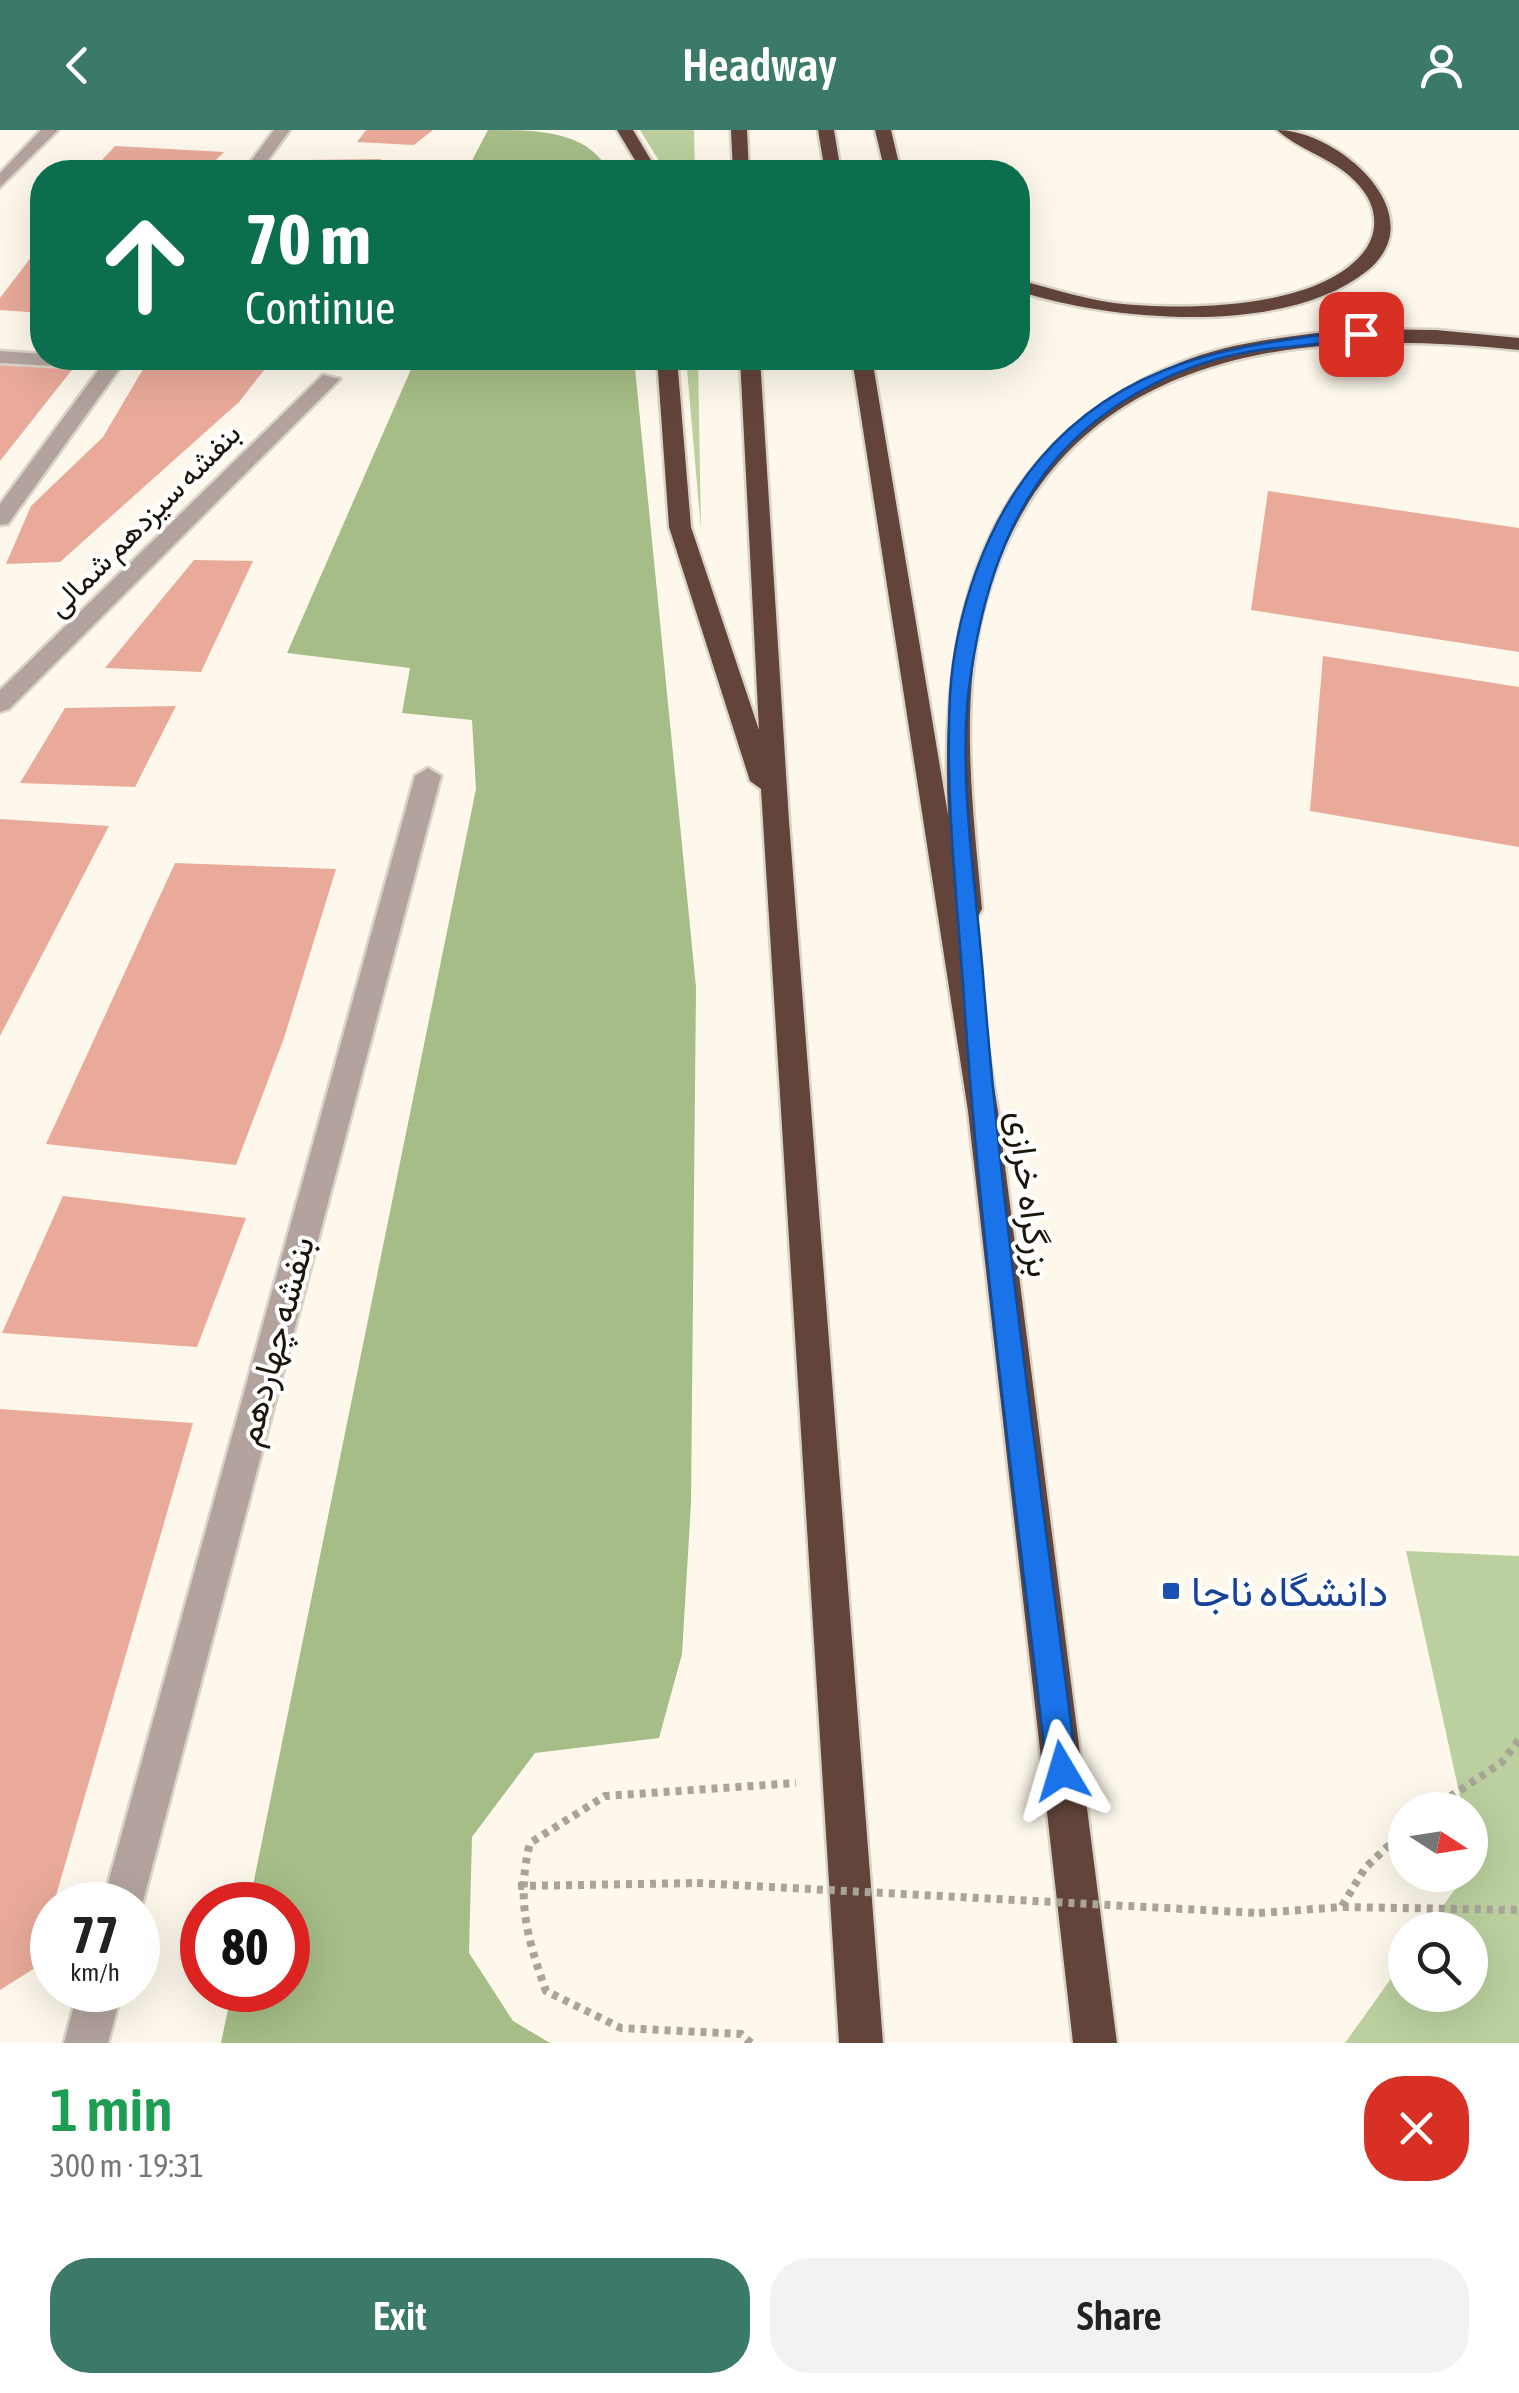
<!DOCTYPE html>
<meta charset="utf-8">
<style>
body{margin:0;font-family:"Asap Condensed",Vazirmatn,sans-serif;background:#f2f2f2;color:#222;height:100vh;display:flex;flex-direction:column;font-size:38px;white-space:nowrap}
*{box-sizing:border-box;margin:0}
p{font-size:32px;color:#767676}
.icon{flex:none;width:55px;height:55px;fill:none;stroke:currentColor;stroke-width:2;stroke-linecap:round;stroke-linejoin:round}
.map{position:relative;height:1913px;overflow:hidden}
.side{display:flex;flex-direction:column;background:#fff;flex:1}
.side>*{flex:none}
.banner{position:absolute;left:30px;top:30px;width:1000px;height:210px;border-radius:40px;box-shadow:0 10px 40px #0002;background:#0b6e4f;color:#fff;overflow:hidden}
.needle{width:65px;rotate:102deg}
.fabs{position:absolute;left:1388px;top:1662px;display:grid;gap:20px}
.fabs a{display:grid;place-items:center;width:100px;height:100px;border-radius:50%;background:#fff;box-shadow:0 10px 40px #0002;font-size:50px}
.speed{position:absolute;left:30px;top:1752px;display:flex;gap:20px;font-size:50px;font-weight:700;text-align:center}
.speed>*{display:grid;place-content:center;width:130px;height:130px;border-radius:50%;background:#fff;box-shadow:0 10px 40px #0002;line-height:1}
.speed small{font-size:25px;font-weight:400}
.speed .limit{border:15px solid #d22;background:#fff;color:#111}
.pin{position:absolute;display:grid;place-items:center;width:85px;height:85px;color:#fff;margin:-42px;border-radius:20px;box-shadow:0 5px 15px #0006}
.me{position:absolute;width:110px;margin:-55px;rotate:353deg;stroke-linejoin:round;filter:drop-shadow(0 0 8px #0008)}
.turn{display:flex;align-items:center;gap:35px;height:210px;padding:0 50px;font-size:45px}
.turn .icon{width:130px;height:130px;stroke-width:2.5}
.turn b{display:block;font-size:70px;line-height:85px}
.round{display:grid;place-items:center;flex:none;width:105px;height:105px;border-radius:40px;background:#f2f2f2}
.overview{display:flex;align-items:center;justify-content:space-between;height:170px;padding:0 50px}
h1{font-size:60px;font-weight:600;line-height:75px;color:#1e9e55}
.action{display:flex;gap:20px;margin-top:auto;padding:20px 50px}
.action a{flex:1;height:115px;border-radius:40px;background:#3b7a68;color:#fff;font-size:40px;font-weight:600;line-height:115px;text-align:center}
.action a+a{background:#f2f2f2;color:#222}
header{display:flex;justify-content:space-between;align-items:center;height:130px;padding:0 50px;background:#3b7a68;color:#fff;font-size:45px;font-weight:600}
.map>svg:first-child{display:block}
</style>
<header><svg class="icon" aria-label="back" viewBox="0 0 24 24"><path d="M15 5l-7 7 7 7"/></svg>Headway<svg class="icon" aria-label="person" viewBox="0 0 24 24"><circle cx="12" cy="8" r="4"/><path d="M4 21q1-7 8-7t8 7"/></svg></header>
<div class="map">
<svg width="1519" height="1913" viewBox="0 0 1519 1913">
<rect width="100%" height="100%" fill="#fdf8eb"/>
<!-- green -->
<path fill="#bbd09e" d="M 640,0 L 694,0 L 695,42 L 666,42 Z
M 686,228 L 698,228 L 701,400 Z
M 1406,1421 L 1519,1426 L 1519,1913 L 1345,1913 L 1405,1829 L 1405,1865 L 1470,1865 L 1470,1800 L 1426,1800 L 1465,1745 L 1470,1745 L 1479,1726 L 1470,1711 L 1470,1680 L 1463,1680 Z"/>
<!-- forest -->
<path fill="#a6bd87" d="M 488,0 C 536,0 588,0 609,42 L 466,42 Z
M 369,228 L 634,228 L 696,857 L 691,1373 L 682,1524 L 659,1608 L 535,1623 L 472,1707 L 469,1823 L 513,1891 L 550,1913 L 221,1913 L 232,1860 L 288,1860 L 288,1775 L 249,1775 L 476,659 L 472,590 L 402,583 L 410,538 L 287,523 L 412,237 Z"/>
<!-- building -->
<path fill="#e9aa9a" d="M 366,0 L 433,0 L 414,15 L 357,12 Z
M 115,16 L 224,22 L 204,42 L 91,42 Z
M 381,29 L 374,42 L 298,42 L 306,30 Z
M 42,113 L 42,183 L 0,180 L 0,168 Z
M 149,229 L 268,235 L 239,272 L 60,432 L 6,434 L 31,376 L 103,307 Z
M 0,233 L 75,236 L 0,331 Z
M 1268,361 L 1519,398 L 1519,522 L 1251,480 Z
M 194,430 L 253,431 L 201,542 L 105,538 Z
M 1323,526 L 1519,557 L 1519,717 L 1310,681 Z
M 176,576 L 135,657 L 20,653 L 65,578 Z
M 0,689 L 109,696 L 0,906 Z
M 175,733 L 336,739 L 284,908 L 236,1035 L 46,1014 Z
M 63,1066 L 246,1088 L 197,1217 L 2,1203 Z
M 0,1279 L 193,1293 L 35,1838 L 0,1860 Z"/>
<g fill="none" stroke-linecap="round" stroke-linejoin="round">
<defs>
<path id="minor" d="M 41,0 L 58,0 L 0,57 L 0,43 Z
M 274,0 L 290,0 L 259,42 L 243,42 Z
M 0,221 L 42,224 L 42,228 L 127,228 L 8,394 L 0,395 L 0,374 L 103,234 L 90,238 L 0,233 Z
M 323,245 L 340,249 L 9,579 L 0,582 L 0,560 Z
M 428,638 L 441,646 L 138,1790 L 138,1775 L 102,1775 L 415,646 Z
M 78,1860 L 122,1860 L 108,1913 L 64,1913 Z"/>
<path id="highway" d="M 617,0 L 633,0 L 658,42 L 642,42 Z
M 731,0 L 747,0 L 749,42 L 733,42 Z
M 818,0 L 834,0 L 841,42 L 825,42 Z
M 875,0 L 891,0 L 901,42 L 885,42 Z
M 1277,0 C 1338,0 1436,85 1367,141 C 1284,207 1111,191 1018,161 L 1018,150 C 1050,158 1081,168 1114,173 C 1181,181 1315,180 1362,124 C 1376,108 1378,87 1368,68 C 1347,31 1305,25 1277,0 Z
M 1351,199 L 1436,200 L 1519,208 L 1519,220 C 1297,196 1058,219 986,470 C 958,568 973,679 982,779 L 978,786 L 966,788 L 998,981 L 1117,1913 L 1073,1913 L 968,981 L 852,228 L 872,228 L 948,685 C 939,487 981,315 1179,233 C 1233,211 1294,206 1351,199 Z
M 657,228 L 677,228 L 691,397 L 759,600 L 740,228 L 760,228 L 789,691 L 883,1913 L 839,1913 L 761,659 L 750,651 L 669,397 Z"/>
</defs>
<!-- minor casing -->
<use href="#minor" stroke="#d9d4c7" stroke-width="5"/>
<!-- highway casing -->
<use href="#highway" stroke="#d9d4c7" stroke-width="5"/>
<!-- path -->
<path stroke="#a9a498" stroke-width="8" stroke-dasharray="6 6" stroke-linecap="butt" d="M 1430,1680 L 1501,1633 L 1519,1610
M 518,1756 L 697,1753
M 1342,1776 L 1365,1738 L 1405,1700
M 1259,1783 L 1342,1777 L 1519,1780
M 751,1913 L 741,1904 L 621,1898 L 546,1861 C 527,1808 516,1769 530,1713 L 605,1666 L 796,1653"/>
<!-- minor -->
<use href="#minor" fill="#b3a39e" fill-rule="evenodd"/>
<!-- highway -->
<use href="#highway" fill="#62443b" fill-rule="evenodd"/>
<!-- path-bridge -->
<path stroke="#a9a498" stroke-width="8" stroke-dasharray="6 6" stroke-linecap="butt" d="M 697,1753 L 1259,1783"/>
</g>
<!-- route -->
<path fill="#1a73e8" stroke="#114b97" stroke-width="2.5" d="M 1361,200 L 1366,208 C 1327,215 1287,215 1248,222 C 1174,235 1095,278 1048,339 C 1000,402 979,480 969,558 C 958,645 976,756 983,845 C 1004,1111 1044,1376 1077,1641 L 1073,1652 L 1062,1657 L 1051,1652 L 1047,1641 C 1017,1379 980,1117 963,854 C 956,758 945,661 950,565 C 955,484 986,392 1039,330 C 1125,228 1237,215 1361,200 Z"/>
<!-- markers -->
<rect fill="#1a4fb4" stroke="#fff" stroke-width="4" x="1161" y="1451" width="20" height="20" rx="5"/>
<g text-anchor="middle" stroke-width="8" stroke-linejoin="round" paint-order="stroke">
<!-- far-street labels -->
<g font-size="30" fill="#1b160a" stroke="#fff">
<text transform="translate(144 390) rotate(-45)" y="10">بنفشه سیزدهم شمالی</text>
</g>
<!-- street labels -->
<g font-size="35" fill="#1b160a" stroke="#fff">
<text transform="translate(1030 1064) rotate(83)" y="12">بزرگراه خرازی</text>
<text transform="translate(275 1211) rotate(-75)" y="12">بنفشه چهاردهم</text>
</g>
<!-- near-transit labels -->
<g font-size="42" fill="#164399" stroke="#fff" text-anchor="start">
<text x="1191" y="1476">دانشگاه ناجا</text>
</g>
</g>
</svg>
<div class="fabs">
<a><svg class="needle" viewBox="-14 -14 28 28"><path d="M0-13l5 13h-10z" fill="#e53935"/><path d="M0 13l5-13h-10z" fill="#767676"/></svg></a>
<a><svg class="icon" aria-label="search" viewBox="0 0 24 24"><circle cx="10" cy="10" r="6"/><path d="M15 15l6 6"/></svg></a>
</div>
<div class="speed"><div>77<small>km/h</small></div><div class="limit">80</div></div>
<div class="pin" style="left:1361px;top:204px;background:#d93025"><svg class="icon" aria-label="arrive" viewBox="0 0 24 24"><path d="M6 21V4h12l-3 4 3 4H6"/></svg></div>
<svg class="me" style="left:1062px;top:1641px" viewBox="-20 -20 40 40"><path d="M0-17L14 15 0 8-14 15z" fill="#1a73e8" stroke="#fff" stroke-width="4"/></svg>
<div class="banner">
<div class="turn"><svg class="icon" aria-label="ahead" viewBox="0 0 24 24"><path d="M12 20V5M6 11l6-6 6 6"/></svg><div><b>70 m</b>Continue</div></div>
</div>
</div>
<section class="side">
<div class="overview"><div><h1>1 min</h1><p>300 m · 19:31</p></div><a class="round" style="background:#d93025;color:#fff"><svg class="icon" aria-label="close" viewBox="0 0 24 24"><path d="M6 6l12 12M18 6L6 18"/></svg></a></div>
<div class="action"><a>Exit</a><a>Share</a></div>
</section>
